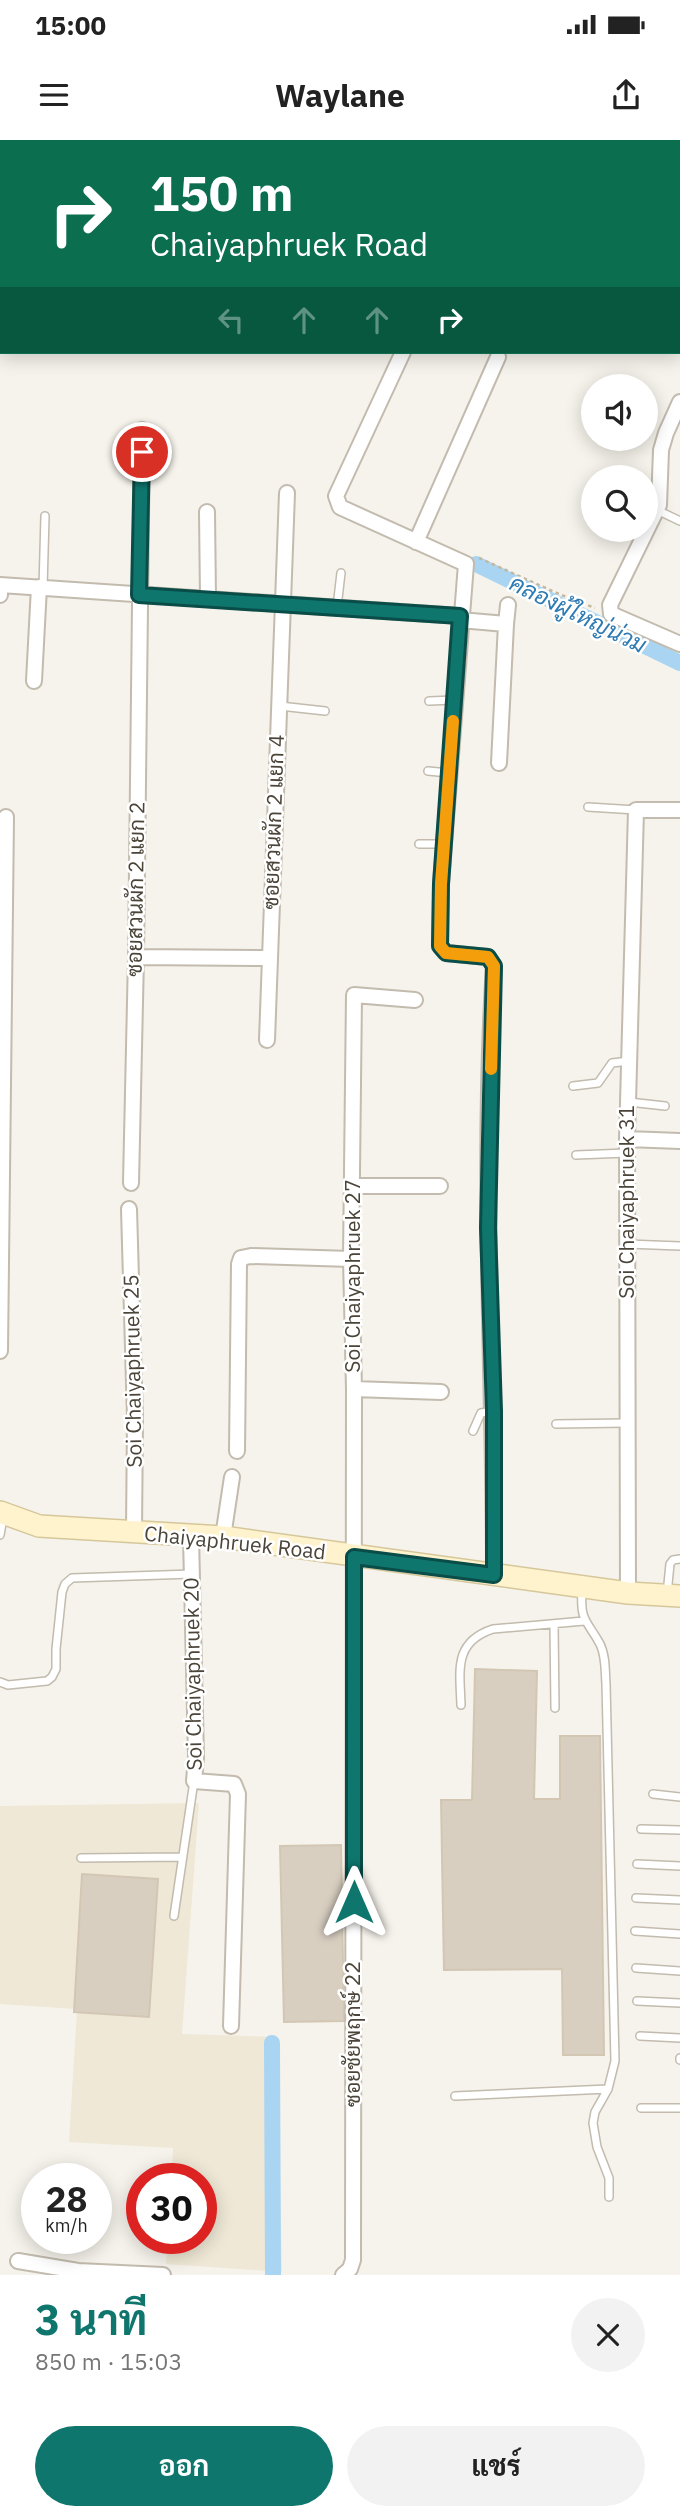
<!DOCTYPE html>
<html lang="th">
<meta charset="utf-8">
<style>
body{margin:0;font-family:"IBM Plex Sans",Sarabun,sans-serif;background:#f2f2f2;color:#222;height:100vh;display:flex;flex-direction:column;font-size:26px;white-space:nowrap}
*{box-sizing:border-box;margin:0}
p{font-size:23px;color:#767676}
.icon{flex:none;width:38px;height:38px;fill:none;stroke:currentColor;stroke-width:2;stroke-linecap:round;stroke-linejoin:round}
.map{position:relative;height:2135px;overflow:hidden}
.panel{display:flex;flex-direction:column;background:#fff;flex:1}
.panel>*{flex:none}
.top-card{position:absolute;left:0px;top:0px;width:681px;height:214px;box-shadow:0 4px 18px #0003;background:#0b6e4f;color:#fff;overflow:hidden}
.tools{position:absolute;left:581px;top:234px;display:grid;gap:14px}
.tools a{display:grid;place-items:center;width:77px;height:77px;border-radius:50%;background:#fff;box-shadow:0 4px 18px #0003;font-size:35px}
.speed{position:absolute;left:21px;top:2023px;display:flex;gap:14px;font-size:35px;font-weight:700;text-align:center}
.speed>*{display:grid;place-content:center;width:91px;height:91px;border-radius:50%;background:#fff;box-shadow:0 4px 18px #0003;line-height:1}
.speed small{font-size:18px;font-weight:400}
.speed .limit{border:10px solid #d22;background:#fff;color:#111}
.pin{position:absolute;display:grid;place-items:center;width:60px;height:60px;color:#fff;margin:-30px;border:4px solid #fff;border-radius:50%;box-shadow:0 2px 7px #0007}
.me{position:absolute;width:77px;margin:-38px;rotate:0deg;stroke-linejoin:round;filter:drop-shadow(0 0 5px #0008)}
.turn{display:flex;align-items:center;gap:24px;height:147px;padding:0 35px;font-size:32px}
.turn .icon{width:91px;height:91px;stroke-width:2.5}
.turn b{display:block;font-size:49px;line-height:60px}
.lanes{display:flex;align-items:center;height:66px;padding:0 35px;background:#0003;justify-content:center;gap:35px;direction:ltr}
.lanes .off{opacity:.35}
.round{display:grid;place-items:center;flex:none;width:74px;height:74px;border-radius:37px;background:#f2f2f2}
.summary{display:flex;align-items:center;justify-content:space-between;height:119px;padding:0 35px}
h1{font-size:42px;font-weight:700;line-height:52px;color:#0f766e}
.cta{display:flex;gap:14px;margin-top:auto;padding:14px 35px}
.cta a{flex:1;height:80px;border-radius:42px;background:#0f766e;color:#fff;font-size:28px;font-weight:700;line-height:80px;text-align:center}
.cta a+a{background:#f2f2f2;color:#222}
.status{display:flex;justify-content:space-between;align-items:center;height:49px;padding:0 35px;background:#fff;direction:ltr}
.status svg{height:19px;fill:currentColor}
header{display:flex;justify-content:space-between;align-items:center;height:91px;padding:0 35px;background:#fff;font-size:32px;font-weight:700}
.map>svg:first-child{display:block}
</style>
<div class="status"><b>15:00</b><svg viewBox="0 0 49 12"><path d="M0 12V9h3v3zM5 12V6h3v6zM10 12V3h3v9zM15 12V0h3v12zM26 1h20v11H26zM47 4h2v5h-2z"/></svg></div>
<header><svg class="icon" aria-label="menu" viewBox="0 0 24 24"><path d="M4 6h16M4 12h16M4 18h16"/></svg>Waylane<svg class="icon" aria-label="share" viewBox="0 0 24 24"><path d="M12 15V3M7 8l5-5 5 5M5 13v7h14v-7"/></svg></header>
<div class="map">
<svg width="680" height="2135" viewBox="0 0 680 2135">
<rect width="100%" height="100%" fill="#f6f3ec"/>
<!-- education -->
<path fill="#efe8d6" d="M 199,1663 L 182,1894 L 277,1897 L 282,2132 L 166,2124 L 168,2098 L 201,2098 L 201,2039 L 172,2039 L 173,2008 L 69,2002 L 77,1869 L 0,1864 L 0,1666 Z"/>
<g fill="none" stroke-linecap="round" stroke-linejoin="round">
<!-- canal -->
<path stroke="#a9d4f2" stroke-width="16" d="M 476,424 L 680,523
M 272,1903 L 273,2135"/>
</g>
<!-- building -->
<path fill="#d8cfc1" stroke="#d3c7b4" stroke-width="2" d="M 475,1529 L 537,1531 L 534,1659 L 560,1659 L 560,1596 L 600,1596 L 604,1915 L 563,1915 L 562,1829 L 444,1830 L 441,1660 L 472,1660 Z
M 341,1705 L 344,1881 L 284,1882 L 280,1706 Z
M 82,1734 L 158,1739 L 149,1877 L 74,1872 Z"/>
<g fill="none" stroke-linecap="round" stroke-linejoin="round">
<defs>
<path id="lane" d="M 318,0 L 322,2
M 454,0 L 458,2
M 613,0 L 614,2
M 422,2 L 423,0
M 544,2 L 545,0
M 577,2 L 578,0
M 660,2 L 661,0
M 657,370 L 680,381
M 43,448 L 45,376
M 337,467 L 341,433
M 429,561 L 455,560
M 280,566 L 325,571
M 428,631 L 449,633
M 588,667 L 636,670
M 419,704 L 444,704
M 573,946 L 598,943 L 612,923 L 629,921
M 629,962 L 665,966
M 576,1015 L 627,1013
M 627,1104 L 680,1106
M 556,1284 L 626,1283
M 473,1291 L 481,1273 L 493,1271
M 0,1395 L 3,1378
M 582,1451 C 580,1482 587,1480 600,1504 C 606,1516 605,1531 606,1544 L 615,1921 L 608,1949 L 595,1972 L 593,1983 L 597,2007 L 609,2038 L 609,2057
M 667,1454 L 670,1424 L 673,1420 L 680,1419
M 554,1484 L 555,1568
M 0,1542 L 8,1545 L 47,1541 L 52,1537 L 56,1529 L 56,1509 L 62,1452 L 65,1444 L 72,1438 L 192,1434
M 461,1565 C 460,1531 453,1502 493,1489 L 584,1481
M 653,1654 L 680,1657
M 641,1689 L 680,1690
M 81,1718 L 182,1717
M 637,1724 L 680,1726
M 636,1758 L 680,1760
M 174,1776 L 194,1641
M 635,1791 L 680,1794
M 636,1828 L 680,1831
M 637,1861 L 680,1863
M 640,1896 L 680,1898
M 680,1920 L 680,1918
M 455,1956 L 608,1949
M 641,1968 L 680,1968"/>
<path id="street" d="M 403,212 L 336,356 L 340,367 L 466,424 L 441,743 L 440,806 L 446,813 L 488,817 L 494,826 C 481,1029 494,1232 494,1435
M 680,262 L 666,293 L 661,310 L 659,365 L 610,465 L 611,474 L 680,504
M 207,372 L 208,459
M 416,402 L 498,217
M 0,455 L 0,445 L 460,476
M 460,480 L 506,484 L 508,465
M 34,541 L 39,447
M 499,623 L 506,484
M 136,817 L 269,818
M 267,900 L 287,353
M 627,999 L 680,1001
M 131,1043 L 136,817 L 142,290
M 352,1046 L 440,1046
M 129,1069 L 135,1278 L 134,1392
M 0,1211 L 6,677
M 354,1249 L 441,1252
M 237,1311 L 239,1124 L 241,1118 L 251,1116 L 351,1119
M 191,1396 L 196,1618 L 194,1641 L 234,1644 L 238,1654 L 231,1886
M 223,1397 L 232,1337
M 628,1453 L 627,999 L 636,670 L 680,670
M 18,2121 L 78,2131 L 163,2135
M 343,2135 L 350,2129 L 353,2120 L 354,1249 L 351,1119 L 354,855 L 415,860"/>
<path id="secondary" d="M 0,1372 L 39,1386 L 223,1397 L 628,1453 L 680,1456"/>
</defs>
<!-- lane casing -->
<use href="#lane" stroke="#c2bbae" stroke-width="10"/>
<!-- street casing -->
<use href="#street" stroke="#c2bbae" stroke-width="18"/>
<!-- secondary casing -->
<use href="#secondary" stroke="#d6c79b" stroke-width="24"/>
<!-- path -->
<path stroke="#c4b79f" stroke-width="2.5" stroke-dasharray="3.5 3.5" stroke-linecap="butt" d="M 479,418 L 559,454 L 595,468"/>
<!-- lane -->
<use href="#lane" stroke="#fff" stroke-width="7"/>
<!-- street -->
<use href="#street" stroke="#fff" stroke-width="14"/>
<!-- secondary -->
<use href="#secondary" stroke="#fff3cd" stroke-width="21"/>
</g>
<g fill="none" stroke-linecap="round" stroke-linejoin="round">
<defs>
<path id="route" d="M 142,312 L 139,455 L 460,476 L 441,744 L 440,806 L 446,813 L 488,817 L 494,826 L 488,1088 L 494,1271 L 494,1435 L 354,1417 L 354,1762"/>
</defs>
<!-- route casing -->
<use href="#route" stroke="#0a4d48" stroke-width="18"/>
<!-- route -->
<use href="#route" stroke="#0f766e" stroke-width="12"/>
<!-- slow -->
<path stroke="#f59e0b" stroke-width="12" d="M 453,581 L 441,744 L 440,806 L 446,813 L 488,817 L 494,826 L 491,929"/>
</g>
<g text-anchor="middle" stroke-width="5" stroke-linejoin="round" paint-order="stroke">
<!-- street labels -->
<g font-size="21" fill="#4b4439" stroke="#fff">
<text transform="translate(274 682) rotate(-88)" y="7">ซอยสวนผัก 2 แยก 4</text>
<text transform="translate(136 749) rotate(-89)" y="7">ซอยสวนผัก 2 แยก 2</text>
<text transform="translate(627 1062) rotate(-90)" y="7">Soi Chaiyaphruek 31</text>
<text transform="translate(353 1136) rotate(-90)" y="7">Soi Chaiyaphruek 27</text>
<text transform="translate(133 1231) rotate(-91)" y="7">Soi Chaiyaphruek 25</text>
<text transform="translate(235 1403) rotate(6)" y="7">Chaiyaphruek Road</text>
<text transform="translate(193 1534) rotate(-91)" y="7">Soi Chaiyaphruek 20</text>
<text transform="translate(353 1894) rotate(-90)" y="7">ซอยชัยพฤกษ์ 22</text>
</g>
<!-- water labels -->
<g font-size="23" font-style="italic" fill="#2e7ab2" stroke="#fff">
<text transform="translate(578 474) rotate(26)" y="8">คลองผู้ใหญ่น่วม</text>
</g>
</g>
</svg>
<div class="tools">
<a><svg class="icon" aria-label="sound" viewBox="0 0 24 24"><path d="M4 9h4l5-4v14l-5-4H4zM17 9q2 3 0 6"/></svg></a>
<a><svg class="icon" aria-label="search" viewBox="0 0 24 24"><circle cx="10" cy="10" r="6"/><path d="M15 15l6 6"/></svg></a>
</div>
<div class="speed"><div>28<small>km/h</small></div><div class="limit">30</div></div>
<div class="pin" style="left:142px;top:312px;background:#d93025"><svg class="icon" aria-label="arrive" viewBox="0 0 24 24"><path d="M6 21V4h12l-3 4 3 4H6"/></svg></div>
<svg class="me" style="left:354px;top:1762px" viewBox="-20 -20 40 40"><path d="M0-17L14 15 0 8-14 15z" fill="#0f766e" stroke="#fff" stroke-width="4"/></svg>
<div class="top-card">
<div class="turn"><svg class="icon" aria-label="right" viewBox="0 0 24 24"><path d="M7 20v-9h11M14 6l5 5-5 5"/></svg><div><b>150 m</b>Chaiyaphruek Road</div></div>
<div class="lanes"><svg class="icon off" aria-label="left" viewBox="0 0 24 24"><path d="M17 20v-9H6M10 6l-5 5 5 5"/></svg><svg class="icon off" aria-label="ahead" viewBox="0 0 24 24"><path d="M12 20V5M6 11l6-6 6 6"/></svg><svg class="icon off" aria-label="ahead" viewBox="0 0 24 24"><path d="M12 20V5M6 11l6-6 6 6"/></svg><svg class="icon" aria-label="right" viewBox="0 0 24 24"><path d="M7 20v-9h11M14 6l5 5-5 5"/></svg></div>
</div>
</div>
<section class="panel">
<div class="summary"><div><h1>3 นาที</h1><p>850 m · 15:03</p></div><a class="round"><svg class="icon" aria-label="close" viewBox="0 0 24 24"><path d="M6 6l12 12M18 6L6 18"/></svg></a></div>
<div class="cta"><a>ออก</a><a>แชร์</a></div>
</section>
